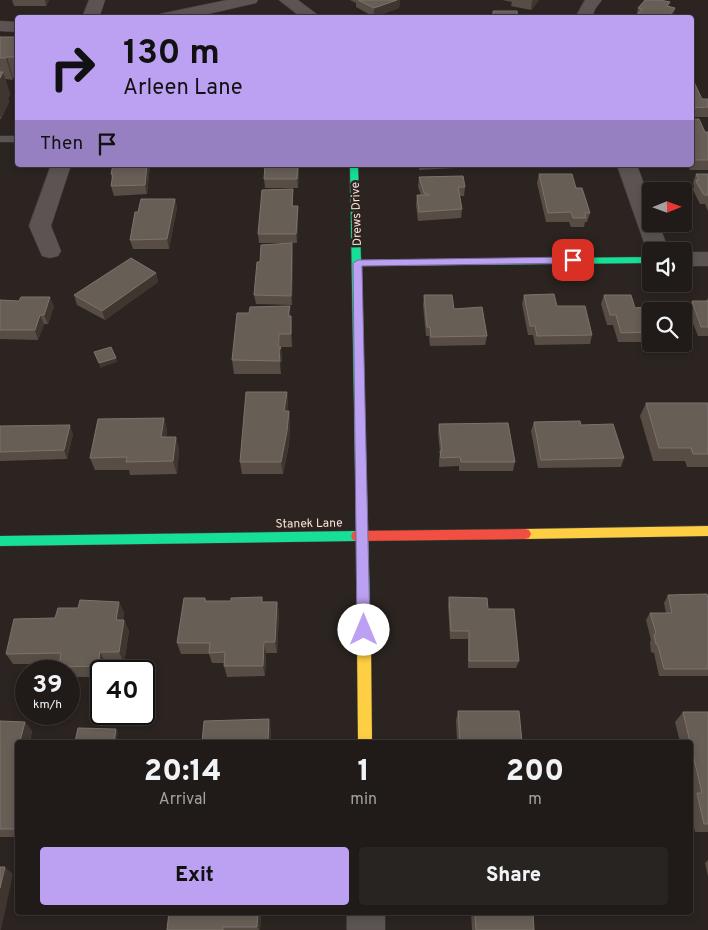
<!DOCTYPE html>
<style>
body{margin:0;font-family:Overpass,sans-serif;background:#282422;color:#f1f3f6;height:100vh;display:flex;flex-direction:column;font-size:19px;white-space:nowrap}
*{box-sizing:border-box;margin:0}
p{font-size:16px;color:#a2a1a2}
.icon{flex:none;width:28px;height:28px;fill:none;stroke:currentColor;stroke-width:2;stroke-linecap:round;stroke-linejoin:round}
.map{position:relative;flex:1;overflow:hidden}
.drawer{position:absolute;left:15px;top:740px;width:678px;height:175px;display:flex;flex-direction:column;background:#201b19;border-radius:5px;box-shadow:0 2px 8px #0003,0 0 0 1px #3d3938}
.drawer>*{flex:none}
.guide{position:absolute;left:15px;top:15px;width:679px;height:152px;border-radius:5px;box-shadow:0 2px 8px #0003,0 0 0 1px #3d3938;background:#bca0f2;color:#111;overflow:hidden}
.needle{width:32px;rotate:89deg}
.controls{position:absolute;left:642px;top:182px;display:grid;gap:10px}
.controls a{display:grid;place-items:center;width:50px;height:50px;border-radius:5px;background:#201b19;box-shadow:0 2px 8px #0003,0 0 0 1px #3d3938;font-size:25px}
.speed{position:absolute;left:15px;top:660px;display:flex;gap:10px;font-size:25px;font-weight:700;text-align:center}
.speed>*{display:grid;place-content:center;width:65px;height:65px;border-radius:50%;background:#201b19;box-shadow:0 2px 8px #0003,0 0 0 1px #3d3938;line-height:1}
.speed small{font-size:12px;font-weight:400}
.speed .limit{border:2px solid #111;border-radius:8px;background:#fff;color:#111}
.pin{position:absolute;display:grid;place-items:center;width:42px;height:42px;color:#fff;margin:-21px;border-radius:10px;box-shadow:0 2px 8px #0006}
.me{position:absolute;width:55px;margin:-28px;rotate:0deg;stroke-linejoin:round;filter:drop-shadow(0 0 4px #0008)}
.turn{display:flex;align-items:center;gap:18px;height:105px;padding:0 25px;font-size:22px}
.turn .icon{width:65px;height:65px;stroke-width:2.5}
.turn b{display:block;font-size:35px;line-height:42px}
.then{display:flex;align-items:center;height:48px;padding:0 25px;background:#0003;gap:10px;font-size:19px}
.eta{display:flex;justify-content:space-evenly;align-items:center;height:85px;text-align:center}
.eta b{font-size:30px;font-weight:800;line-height:35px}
.primary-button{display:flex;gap:10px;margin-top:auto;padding:10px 25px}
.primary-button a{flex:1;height:58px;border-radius:5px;background:#bca0f2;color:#111;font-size:20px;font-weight:800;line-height:58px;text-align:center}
.primary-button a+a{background:#282422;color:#f1f3f6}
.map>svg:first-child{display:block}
</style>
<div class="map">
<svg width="708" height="930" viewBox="0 0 708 930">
<rect width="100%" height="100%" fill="#2b2421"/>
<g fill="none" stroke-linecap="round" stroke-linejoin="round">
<defs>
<path id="lane" d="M 0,136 L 18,136 L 18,142 L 0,142 Z"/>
<path id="street" d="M 89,0 L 105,0 L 99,18 L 82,18 Z
M 227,0 L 258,0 L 256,3 L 191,18 L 158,18 L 160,14 Z
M 279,0 L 298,0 L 322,18 L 302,18 Z
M 585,0 L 602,0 L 595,9 L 592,18 L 575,18 Z
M 0,21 L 18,22 L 18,32 L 0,31 Z
M 51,165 L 71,165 L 51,226 L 61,251 L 58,256 L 50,258 L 42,256 L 29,226 Z
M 617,165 L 637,165 L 651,203 L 651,224 L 659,224 L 669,251 L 651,251 L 651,256 L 647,251 Z
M 684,252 L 708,252 L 708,266 L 684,266 Z
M 347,912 L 385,912 L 385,930 L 347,930 Z"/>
<path id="fast" d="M 350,165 L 358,165 L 361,260 L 651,257 L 651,263 L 361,266 L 371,644 L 369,648 L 364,650 L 359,648 L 357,644 L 356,541 L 0,546 L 0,536 L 356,531 Z"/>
<path id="slow" d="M 708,526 L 708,536 L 525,539 L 521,538 L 519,534 L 521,530 L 525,529 Z
M 364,638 L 369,640 L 371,644 L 372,742 L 358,742 L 357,644 L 359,640 Z"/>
<path id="jam" d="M 525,529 L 529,530 L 531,534 L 529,538 L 525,539 L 357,541 L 353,540 L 351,536 L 353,532 L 357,531 Z"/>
</defs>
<!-- lane casing -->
<use href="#lane" stroke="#47403e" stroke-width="1"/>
<!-- street casing -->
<use href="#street" stroke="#47403e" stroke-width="1"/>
<!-- fast casing -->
<use href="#fast" stroke="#47403e" stroke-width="1"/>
<!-- slow casing -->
<use href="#slow" stroke="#47403e" stroke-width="1"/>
<!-- jam casing -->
<use href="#jam" stroke="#47403e" stroke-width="1"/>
<!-- lane -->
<use href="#lane" fill="#5b5452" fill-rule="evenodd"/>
<!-- street -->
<use href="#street" fill="#5b5452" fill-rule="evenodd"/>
<!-- fast -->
<use href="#fast" fill="#16e098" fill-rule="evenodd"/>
<!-- slow -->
<use href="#slow" fill="#ffcf43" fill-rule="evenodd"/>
<!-- jam -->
<use href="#jam" fill="#f24e42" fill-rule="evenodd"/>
</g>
<!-- wall -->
<path fill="#574d45" d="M 12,0 L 49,0 L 46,6 L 14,6 Z
M 350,0 L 400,0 L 399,8 L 374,17 L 356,7 L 356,3 Z
M 502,0 L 539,0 L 531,10 L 511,6 L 512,2 Z
M 670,2 L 668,6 L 675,8 L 673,17 L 636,17 L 638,8 Z
M 0,37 L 18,37 L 18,78 L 13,78 L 13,80 L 5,79 L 10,94 L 8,99 L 9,102 L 1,119 L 0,119 Z
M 691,82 L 702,99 L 708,99 L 708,117 L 691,117 Z
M 691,119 L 705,132 L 708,132 L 708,170 L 690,170 L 688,165 L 691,165 Z
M 113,165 L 150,165 L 147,194 L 114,196 L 111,186 L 112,180 L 111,174 Z
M 299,165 L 298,188 L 265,188 L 264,179 Z
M 419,165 L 455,165 L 455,168 L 419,170 Z
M 526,165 L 557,165 L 556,168 L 527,168 Z
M 539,174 L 576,188 L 590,213 L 587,222 L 585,222 L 584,227 L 571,227 L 569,222 L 546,222 L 537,183 Z
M 696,174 L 708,174 L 708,211 L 705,204 L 700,204 L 693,190 L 694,186 L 693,183 Z
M 419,177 L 465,187 L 464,196 L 460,196 L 462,209 L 461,218 L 418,221 L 416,205 L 417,195 L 421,195 L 418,187 Z
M 175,199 L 177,208 L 169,249 L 133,249 L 130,240 Z
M 293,199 L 293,206 L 298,206 L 298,215 L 297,243 L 259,243 L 258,234 Z
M 293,253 L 292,305 L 256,304 L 254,295 L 260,262 Z
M 156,273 L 158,282 L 105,320 L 77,305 L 74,295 Z
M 424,295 L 454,309 L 487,336 L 485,345 L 430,346 L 429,336 L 426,336 L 423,305 Z
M 524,295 L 557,306 L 592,335 L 590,344 L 535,345 L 533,335 L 528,335 L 522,304 Z
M 604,295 L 635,308 L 651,311 L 651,344 L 675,344 L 674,346 L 647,347 L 646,342 L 618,342 L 613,325 L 607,325 L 601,304 Z
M 708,298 L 708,336 L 698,336 L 688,311 L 692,301 L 706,301 Z
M 0,300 L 54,306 L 48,324 L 44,324 L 38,340 L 0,339 Z
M 291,316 L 292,329 L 292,347 L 281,347 L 282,360 L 280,364 L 281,374 L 234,374 L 232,360 Z
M 287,392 L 288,405 L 287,411 L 289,411 L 290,424 L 289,444 L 283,474 L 242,474 L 240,462 Z
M 646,403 L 708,403 L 708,467 L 687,467 L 685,461 L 653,461 L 640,416 Z
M 164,418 L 167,431 L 166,437 L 176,437 L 179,450 L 177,474 L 130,475 L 129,470 L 95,470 L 90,458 Z
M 534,422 L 581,425 L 624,458 L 621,467 L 538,468 L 531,431 Z
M 439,424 L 515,462 L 513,471 L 459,471 L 459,466 L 439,467 L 439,460 L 440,452 L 438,433 Z
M 0,426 L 73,434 L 67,459 L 0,461 Z
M 668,595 L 708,599 L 708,676 L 659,676 L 654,653 L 651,652 L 650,642 L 651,640 L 646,620 L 650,613 L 666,613 L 664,603 Z
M 449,597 L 488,609 L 519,661 L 516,668 L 468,668 L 468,639 L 450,639 L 448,605 Z
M 205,598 L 206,601 L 277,602 L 279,613 L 277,653 L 266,653 L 265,676 L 227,677 L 224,666 L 224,663 L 212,663 L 209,654 L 181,654 L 177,643 Z
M 119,602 L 124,613 L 123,620 L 124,620 L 129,631 L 124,663 L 106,663 L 104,671 L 101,671 L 101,677 L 69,677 L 69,671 L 61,671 L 59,667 L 59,664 L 13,664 L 6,654 L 55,618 L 78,608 Z
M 458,711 L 522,742 L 457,742 L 456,720 Z
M 683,712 L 708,712 L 708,832 L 695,832 L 690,808 L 690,800 L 693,797 L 690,784 L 690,742 L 680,742 L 675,722 Z
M 0,721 L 25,722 L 32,731 L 30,741 L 18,742 L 18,837 L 0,837 Z
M 708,860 L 708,877 L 705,863 Z
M 169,912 L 261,912 L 260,930 L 167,930 Z
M 471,912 L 533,912 L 534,930 L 472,930 Z"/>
<!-- shaded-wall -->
<path fill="#3e362f" d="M 45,0 L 49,0 L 46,6 Z
M 397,0 L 400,0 L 399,8 L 374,17 L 374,8 Z
M 533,0 L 539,0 L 531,10 L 532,1 Z
M 675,8 L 672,18 L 668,18 Z
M 7,57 L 13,78 L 13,80 L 6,58 Z
M 3,72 L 10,94 L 8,99 L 9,102 L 1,119 L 0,115 L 0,78 Z
M 147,165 L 150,165 L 147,194 L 145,185 Z
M 298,165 L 299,165 L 298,188 L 297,179 Z
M 175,199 L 177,208 L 169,249 L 167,239 Z
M 298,206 L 298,215 L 297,243 L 296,234 Z
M 292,243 L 293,253 L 292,305 L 291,296 Z
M 156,273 L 158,282 L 105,320 L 102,311 Z
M 50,297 L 54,306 L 48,324 L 44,315 Z
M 290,306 L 291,320 L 288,316 Z
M 40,315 L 44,324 L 38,340 L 35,330 Z
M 291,316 L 292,329 L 292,347 L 291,334 Z
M 279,334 L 282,360 L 280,364 L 281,374 L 279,347 Z
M 116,358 L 117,362 L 100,368 L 99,363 Z
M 287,392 L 288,405 L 286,424 L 284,411 Z
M 289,411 L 290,424 L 289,444 L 283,474 L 281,462 Z
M 164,418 L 167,431 L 164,450 L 161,437 Z
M 70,425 L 73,434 L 67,459 L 64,450 Z
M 176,437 L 179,450 L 177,474 L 173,461 Z
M 119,602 L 124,613 L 121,631 L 116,620 Z
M 277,602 L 279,613 L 277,653 L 275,642 Z
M 124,620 L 129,631 L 124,663 L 119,652 Z
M 264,642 L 266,653 L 265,676 L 263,666 Z
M 100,652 L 106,663 L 104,671 L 101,671 L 101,672 L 98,666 Z
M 269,719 L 271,729 L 271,742 L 268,742 Z
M 25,722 L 32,731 L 29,742 L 20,741 Z
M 116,729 L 118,732 L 116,742 L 114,742 Z
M 5,867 L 13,874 L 1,930 L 0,930 L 0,888 Z
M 258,912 L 261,912 L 260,930 L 259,930 L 257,927 Z"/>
<!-- building -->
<path fill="#675e56" stroke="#7c736c" d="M 358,0 L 397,0 L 374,8 Z
M 645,0 L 660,0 L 670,2 L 667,6 L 675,8 L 668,18 L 635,18 L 642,9 L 638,8 Z
M 493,11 L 517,11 L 518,18 L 493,18 Z
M 260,15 L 262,18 L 254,18 Z
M 421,16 L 422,18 L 406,18 Z
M 0,37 L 18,37 L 18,57 L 7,57 L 6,58 L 0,58 Z
M 0,72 L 3,72 L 0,78 Z
M 691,82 L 694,82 L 702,99 L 708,99 L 708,107 L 691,108 Z
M 691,119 L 699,119 L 705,132 L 708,132 L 708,160 L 693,160 L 691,157 Z
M 113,165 L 147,165 L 145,185 L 111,186 L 113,174 L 111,174 Z
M 265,165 L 298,165 L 297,179 L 264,179 Z
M 539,174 L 572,174 L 576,188 L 582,188 L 590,213 L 585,213 L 586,218 L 573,218 L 571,212 L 548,213 Z
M 696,174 L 708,174 L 708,195 L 704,195 L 697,183 L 696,180 L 699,180 Z
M 463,176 L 465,187 L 458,187 L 462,209 L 419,212 L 417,195 L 430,195 L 424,193 L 419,177 Z
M 293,189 L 292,206 L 298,206 L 296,234 L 258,234 L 262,190 Z
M 141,199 L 175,199 L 167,239 L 130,240 L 135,212 L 138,212 Z
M 292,243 L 291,296 L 254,295 L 257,262 L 260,262 L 261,245 Z
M 131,258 L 156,273 L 102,311 L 74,295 Z
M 554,294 L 557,306 L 585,306 L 592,335 L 537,336 L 535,326 L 530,326 L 524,295 Z
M 424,295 L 452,295 L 454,309 L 482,307 L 487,336 L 431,337 L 430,327 L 427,327 Z
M 604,295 L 631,295 L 635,308 L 655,306 L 656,307 L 668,307 L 669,311 L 651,311 L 651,337 L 649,332 L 621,333 L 616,315 L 610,315 Z
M 21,297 L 50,297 L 44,315 L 40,315 L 35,330 L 0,330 L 0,300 L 19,301 Z
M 692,301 L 708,301 L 708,327 L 701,327 Z
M 290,306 L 288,316 L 291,316 L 291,334 L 279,334 L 279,347 L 281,347 L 279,351 L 280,361 L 232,360 L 237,313 L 249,313 L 250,307 Z
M 111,347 L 116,358 L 99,363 L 94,352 Z
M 246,392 L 287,392 L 284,411 L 289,411 L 287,431 L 281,462 L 240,462 Z
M 646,403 L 708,403 L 708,454 L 693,454 L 691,448 L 659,448 Z
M 164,418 L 161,437 L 176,437 L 173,461 L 126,462 L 127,457 L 90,458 L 98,419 Z
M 580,421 L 581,425 L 613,424 L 624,458 L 541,460 L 534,422 Z
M 508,423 L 515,462 L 461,462 L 460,457 L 441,458 L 440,451 L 442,451 L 439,424 Z
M 70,425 L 64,450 L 0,452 L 0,426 Z
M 707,594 L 708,599 L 708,669 L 664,669 L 658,646 L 656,644 L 654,635 L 656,633 L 650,613 L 672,613 L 668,595 Z
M 262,597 L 262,602 L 277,602 L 275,642 L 264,642 L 263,666 L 224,666 L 225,652 L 209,653 L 210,643 L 177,643 L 184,598 L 205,598 L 205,601 L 231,601 L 231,598 Z
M 449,597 L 487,598 L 488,609 L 514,609 L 519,661 L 469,661 L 469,631 L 451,631 Z
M 80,600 L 119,602 L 116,620 L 124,620 L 119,652 L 100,652 L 98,666 L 59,667 L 61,653 L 6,654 L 14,619 L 55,618 L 58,608 L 78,608 Z
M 458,711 L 519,711 L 522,742 L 460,742 Z
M 683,712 L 708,712 L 708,824 L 704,824 L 697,793 L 702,793 Z
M 269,719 L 268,742 L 202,742 L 204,721 Z
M 0,721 L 25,722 L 20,741 L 52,741 L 52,742 L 18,742 L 18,829 L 0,829 Z
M 78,728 L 116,729 L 114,742 L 75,742 Z
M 0,867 L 5,867 L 0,888 Z
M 169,912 L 258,912 L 257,927 L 223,927 L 223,930 L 167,930 Z
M 475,912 L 533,912 L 534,930 L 476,930 Z"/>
<!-- route -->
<path fill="#bca0f2" stroke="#7a689d" d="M 573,257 L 578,260 L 576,263 L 362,266 L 370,630 L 368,634 L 364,636 L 359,634 L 357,630 L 353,263 L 358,260 Z"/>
<g text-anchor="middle" stroke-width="5" stroke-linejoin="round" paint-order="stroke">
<!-- street labels -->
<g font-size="12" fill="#f0e6e2" stroke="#30221c">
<text transform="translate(356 214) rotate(-92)" y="4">Drews Drive</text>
<text transform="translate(309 523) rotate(-1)" y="4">Stanek Lane</text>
</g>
</g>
</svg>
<div class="controls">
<a><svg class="needle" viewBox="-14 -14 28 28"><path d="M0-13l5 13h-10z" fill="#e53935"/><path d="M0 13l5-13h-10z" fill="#a2a1a2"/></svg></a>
<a><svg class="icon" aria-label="sound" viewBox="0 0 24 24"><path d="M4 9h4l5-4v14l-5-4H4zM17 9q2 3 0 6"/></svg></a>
<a><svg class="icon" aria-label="search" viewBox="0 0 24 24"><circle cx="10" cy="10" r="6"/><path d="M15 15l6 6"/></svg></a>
</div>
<div class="speed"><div>39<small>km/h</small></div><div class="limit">40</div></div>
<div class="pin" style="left:573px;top:260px;background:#d93025"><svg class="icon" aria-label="arrive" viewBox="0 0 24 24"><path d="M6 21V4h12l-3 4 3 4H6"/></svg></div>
<svg class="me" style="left:364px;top:630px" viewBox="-20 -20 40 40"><circle r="19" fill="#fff"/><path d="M0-13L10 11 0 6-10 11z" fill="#bca0f2"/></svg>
<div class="guide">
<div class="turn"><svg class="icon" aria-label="right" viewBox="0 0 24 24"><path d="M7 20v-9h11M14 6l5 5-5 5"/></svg><div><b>130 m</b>Arleen Lane</div></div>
<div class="then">Then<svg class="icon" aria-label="arrive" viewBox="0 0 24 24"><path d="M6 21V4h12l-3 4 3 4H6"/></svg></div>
</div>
<section class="drawer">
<div class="eta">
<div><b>20:14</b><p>Arrival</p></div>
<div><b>1</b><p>min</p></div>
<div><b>200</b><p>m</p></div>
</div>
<div class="primary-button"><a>Exit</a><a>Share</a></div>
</section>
</div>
